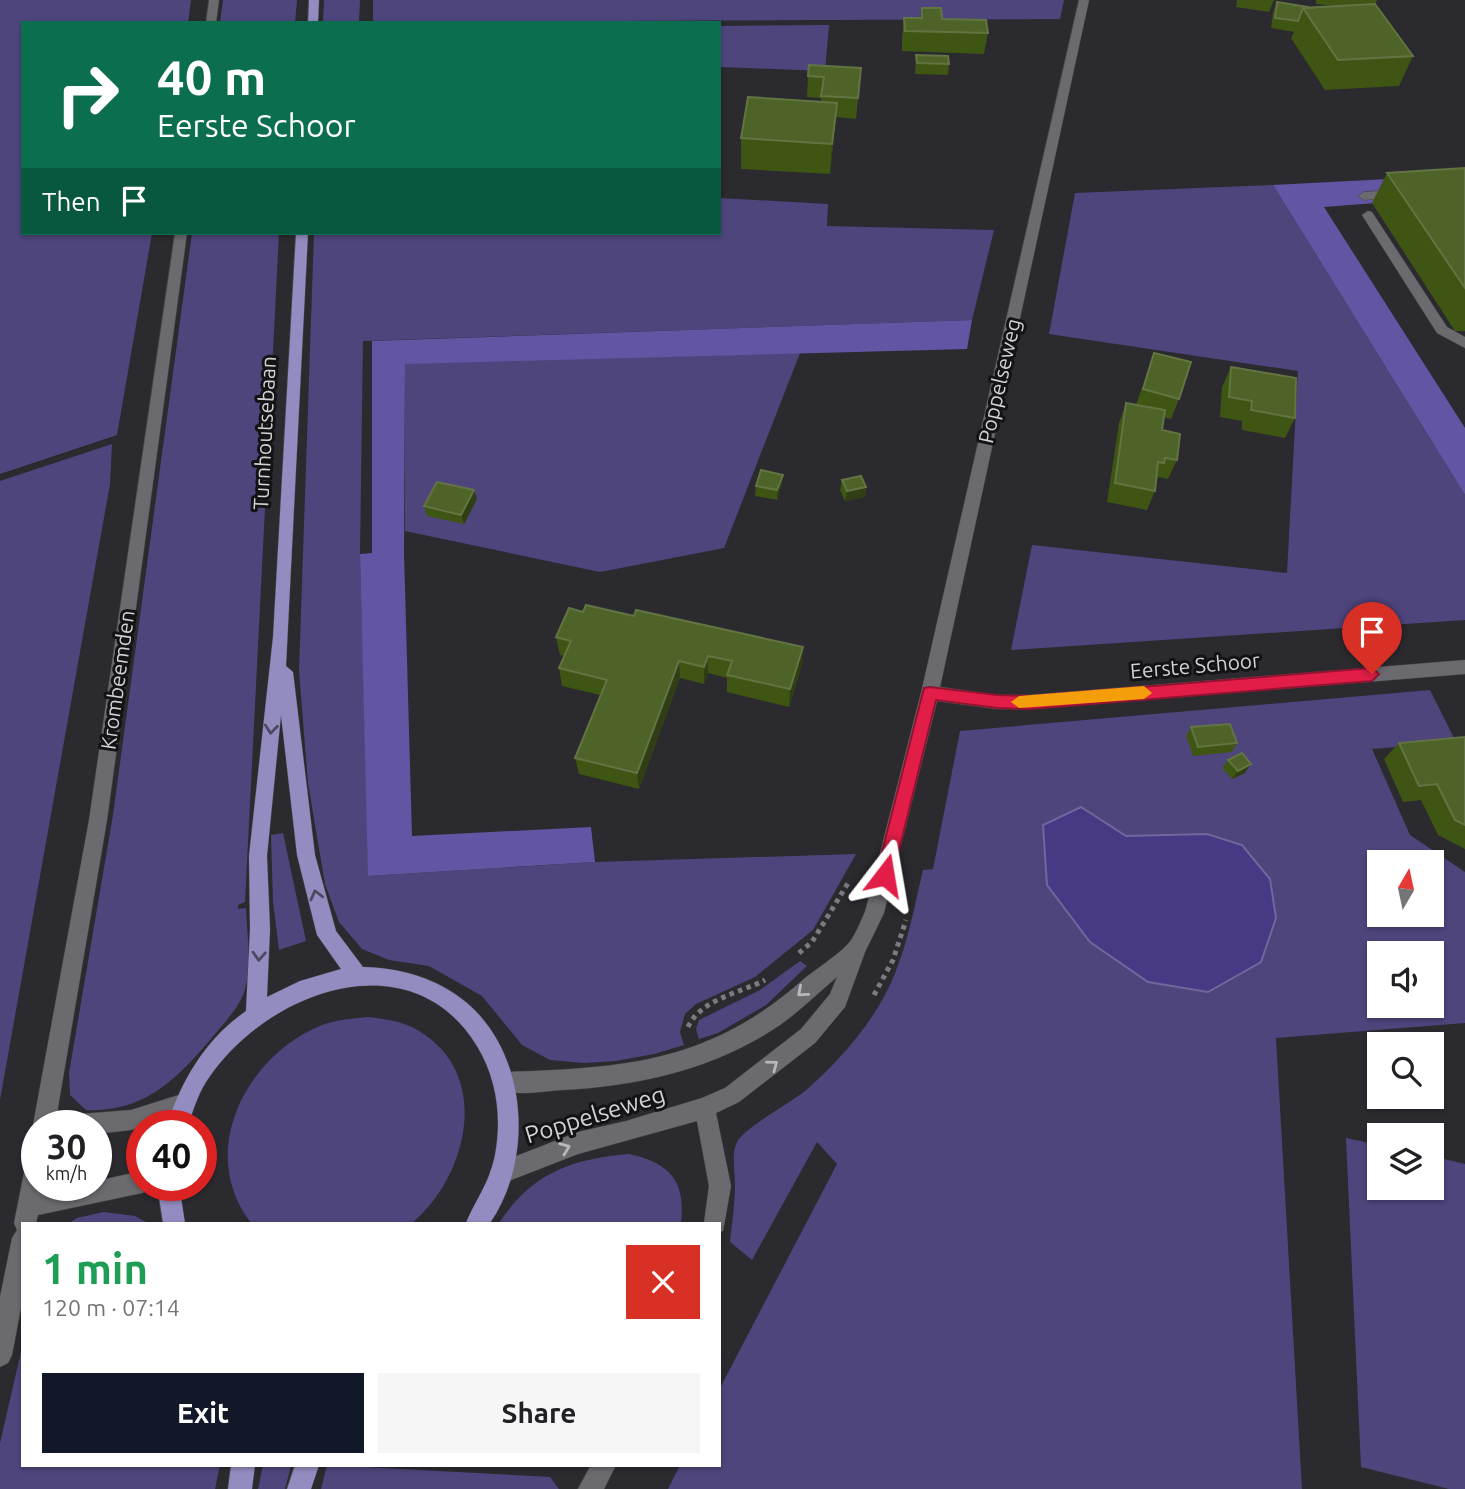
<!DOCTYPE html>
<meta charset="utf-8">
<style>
body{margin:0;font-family:Ubuntu,sans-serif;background:#f6f6f6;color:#202124;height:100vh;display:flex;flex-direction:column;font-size:26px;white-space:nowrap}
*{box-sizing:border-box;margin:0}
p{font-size:23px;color:#757577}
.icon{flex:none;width:38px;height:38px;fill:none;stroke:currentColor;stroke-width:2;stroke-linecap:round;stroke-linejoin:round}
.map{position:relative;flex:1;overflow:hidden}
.drawer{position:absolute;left:21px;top:1222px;width:700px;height:245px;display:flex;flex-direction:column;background:#fff;border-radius:0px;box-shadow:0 2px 5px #0004}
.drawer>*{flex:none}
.hud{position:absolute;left:21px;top:21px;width:700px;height:214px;border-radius:0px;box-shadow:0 2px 5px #0004;background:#0b6e4f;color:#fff;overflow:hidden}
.needle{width:46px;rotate:9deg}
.buttons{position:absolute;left:1367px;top:850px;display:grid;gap:14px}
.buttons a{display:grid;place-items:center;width:77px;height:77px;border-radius:0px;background:#fff;box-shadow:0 2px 5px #0004;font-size:35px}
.speed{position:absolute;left:21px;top:1110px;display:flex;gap:14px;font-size:35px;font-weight:700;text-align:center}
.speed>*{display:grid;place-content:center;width:91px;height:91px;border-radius:50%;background:#fff;box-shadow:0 2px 5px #0004;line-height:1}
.speed small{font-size:18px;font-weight:400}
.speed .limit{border:10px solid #d22;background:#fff;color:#111}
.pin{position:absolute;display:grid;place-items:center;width:60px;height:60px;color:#fff;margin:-72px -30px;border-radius:50% 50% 50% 0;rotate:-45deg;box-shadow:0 0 7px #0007}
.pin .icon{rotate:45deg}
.me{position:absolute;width:77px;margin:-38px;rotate:14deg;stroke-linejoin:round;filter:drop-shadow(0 0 5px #0008)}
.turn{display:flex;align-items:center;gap:24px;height:147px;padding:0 21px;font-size:32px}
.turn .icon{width:91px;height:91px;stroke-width:2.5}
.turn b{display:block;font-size:49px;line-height:60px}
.then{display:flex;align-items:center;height:66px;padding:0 21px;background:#0003;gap:14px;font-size:26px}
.round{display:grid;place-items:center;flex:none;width:74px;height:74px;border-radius:0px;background:#f6f6f6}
.headline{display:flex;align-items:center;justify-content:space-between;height:119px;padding:0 21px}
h1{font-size:42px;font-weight:700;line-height:52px;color:#1e9e55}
.action{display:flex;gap:14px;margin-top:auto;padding:14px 21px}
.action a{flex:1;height:80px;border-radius:0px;background:#111827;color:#fff;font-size:28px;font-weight:700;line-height:80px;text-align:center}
.action a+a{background:#f6f6f6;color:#202124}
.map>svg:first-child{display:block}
</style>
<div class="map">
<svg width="1465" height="1489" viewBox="0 0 1465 1489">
<rect width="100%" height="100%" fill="#2b2a2f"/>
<!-- green -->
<path fill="#4e457d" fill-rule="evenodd" d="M 0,0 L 191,0 L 188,23 L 23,23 L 23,233 L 152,233 L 117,435 L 0,474 Z
M 223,0 L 297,0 L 295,23 L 220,23 Z
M 324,0 L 360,0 L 359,23 L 323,23 Z
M 373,0 L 1064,0 L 1060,19 L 373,22 Z
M 829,25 L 825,71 L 719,67 L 719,26 Z
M 1273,185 L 1465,495 L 1465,620 L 1011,650 L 1032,545 L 1287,573 L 1298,371 L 1049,334 L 1075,193 Z
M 719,198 L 828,204 L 827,226 L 994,230 L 972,320 L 363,341 L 360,554 L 369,876 L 595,862 L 856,854 L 813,930 L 755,977 L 696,1004 L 685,1014 L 680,1032 L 684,1045 L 654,1054 L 616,1061 L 584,1063 L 550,1060 L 522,1045 L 482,996 L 429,966 L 389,960 L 362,949 L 339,922 L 325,884 L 308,783 L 299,671 L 314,233 L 719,233 Z
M 192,233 L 279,233 L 245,902 L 238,905 L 238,909 L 246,908 C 247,935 252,963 245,989 C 240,1006 227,1020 215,1034 C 180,1076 146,1113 86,1110 L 70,1095 L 69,1073 L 113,815 Z
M 800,353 L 724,548 L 600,572 L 405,531 L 405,363 Z
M 112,444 L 110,484 L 0,1100 L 0,481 Z
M 1430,690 L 1456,742 L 1372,749 L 1410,835 L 1465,872 L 1465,1023 L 1276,1038 L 1302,1489 L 668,1489 L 680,1465 L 719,1465 L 719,1390 L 837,1164 L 817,1142 L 752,1260 L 730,1242 C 732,1223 735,1203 735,1184 C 735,1170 731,1154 737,1142 C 744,1128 790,1103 805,1091 C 843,1058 880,1015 897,968 C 909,937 915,903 923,870 L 933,869 L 960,731 ZM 1081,807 L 1126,836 L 1270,879 L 1276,917 L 1261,962 ZM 1379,863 L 1432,863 L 1432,915 L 1379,915 ZM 1379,954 L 1432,954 L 1432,1006 L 1379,1006 Z
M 283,833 L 306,941 L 279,950 L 273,902 L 271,835 Z
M 800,961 L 807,966 L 766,1005 L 718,1033 L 699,1039 L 696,1029 L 699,1020 L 760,990 Z
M 368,1017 C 386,1019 403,1021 419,1031 C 493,1075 467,1177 412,1223 L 251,1223 C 199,1156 241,1065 311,1030 C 329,1020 349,1019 368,1017 Z
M 1346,1138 L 1379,1145 L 1379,1188 L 1432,1188 L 1432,1156 L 1465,1164 L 1465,1489 L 1449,1489 L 1361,1467 Z
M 629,1154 C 670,1163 686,1181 681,1223 L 499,1223 C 532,1173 571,1159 629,1154 Z
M 104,1212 L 135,1216 L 148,1223 L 69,1223 L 77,1218 Z
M 23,1343 L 23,1465 L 220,1465 L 215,1489 L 0,1489 L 0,1443 Z
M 263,1465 L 291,1466 L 285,1489 L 258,1489 Z
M 327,1465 L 550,1477 L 559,1489 L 321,1489 Z"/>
<!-- forest -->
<path fill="#6255a4" d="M 1465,175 L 1465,196 L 1324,207 L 1465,428 L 1465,495 L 1273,185 Z
M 972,320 L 967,349 L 405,364 L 404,553 L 412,836 L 591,827 L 595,862 L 368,876 L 360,554 L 372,553 L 372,341 Z"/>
<!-- water -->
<path fill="#483985" stroke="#71679d" stroke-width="2" d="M 1081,807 L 1126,836 L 1207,834 L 1242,845 L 1270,879 L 1276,918 L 1261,962 L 1208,992 L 1148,982 L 1090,942 L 1047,885 L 1043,825 Z"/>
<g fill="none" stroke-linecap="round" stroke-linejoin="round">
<defs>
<path id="minor" d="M 209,0 L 219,0 L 216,23 L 206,23 Z
M 1079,0 L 1089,0 L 940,687 L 997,695 L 1030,695 L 1465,660 L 1465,674 L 1030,709 L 997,709 L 937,701 L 884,913 L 865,952 L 845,1007 L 815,1043 L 739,1102 L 716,1113 L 731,1186 L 723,1231 L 719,1232 L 719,1223 L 704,1223 L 709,1186 L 697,1121 L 578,1154 L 501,1184 L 493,1181 L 490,1173 L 493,1165 L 501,1162 L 578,1132 L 626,1121 L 702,1098 L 725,1088 L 801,1029 L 830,994 L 837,977 C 818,993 800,1011 780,1025 C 715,1069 639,1086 562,1090 C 543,1091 517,1097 499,1089 L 496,1082 L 499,1075 L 506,1072 C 627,1068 711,1062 805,978 C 819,967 835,957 847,945 C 855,937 860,922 865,912 L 921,693 Z
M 1399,190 L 1403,191 L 1403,197 L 1364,200 L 1358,196 L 1364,192 Z
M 1368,211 L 1372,212 L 1447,327 L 1465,337 L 1465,348 L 1437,333 L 1362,215 Z
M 175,233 L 187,233 L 107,820 L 55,1125 L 37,1125 L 37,1133 L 33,1125 L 89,820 Z
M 182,1094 L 189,1097 L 192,1104 L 189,1111 L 131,1130 L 96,1134 L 96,1125 L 69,1125 L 73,1118 L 80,1114 L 131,1110 Z
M 37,1152 L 37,1185 L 43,1185 L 42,1192 L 77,1185 L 96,1185 L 96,1181 L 142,1171 L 142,1185 L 152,1185 L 150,1190 L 142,1193 L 38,1215 L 36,1223 L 23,1223 L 23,1297 L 12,1355 L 8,1363 L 0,1367 L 0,1297 L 12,1238 L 17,1230 L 14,1223 L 26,1163 L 29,1155 Z
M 591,1465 L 616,1465 L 604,1489 L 578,1489 Z"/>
<path id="major" d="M 309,0 L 319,0 L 318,23 L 308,23 Z
M 296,233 L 308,233 L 286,666 L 293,672 L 315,855 L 336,931 L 363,967 C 401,968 437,978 467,1003 C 528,1055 534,1159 490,1223 L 466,1223 C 477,1197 489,1184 495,1155 C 502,1118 497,1079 477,1046 C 411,938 269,991 210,1076 C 199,1091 194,1108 188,1125 L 167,1125 C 182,1079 206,1039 246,1011 L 250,929 L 249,856 L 273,637 ZM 281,715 L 297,855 L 317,935 L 341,969 L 300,981 L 267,997 L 270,929 L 267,856 Z
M 157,1185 L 179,1185 L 185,1223 L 163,1223 Z
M 231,1465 L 255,1465 L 252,1489 L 228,1489 Z
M 295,1465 L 319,1465 L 311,1489 L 287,1489 Z"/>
</defs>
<!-- minor casing -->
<use href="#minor" stroke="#454548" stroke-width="1"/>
<!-- major casing -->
<use href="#major" stroke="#454548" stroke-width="1"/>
<!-- path -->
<path stroke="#7c7c80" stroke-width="5" stroke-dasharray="4.5 4.5" stroke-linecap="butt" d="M 799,953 L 812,942 L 850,880
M 874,995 L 893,960 L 906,920
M 688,1027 C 701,999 740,993 765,980"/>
<!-- minor -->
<use href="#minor" fill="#6a6a6f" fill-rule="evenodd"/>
<!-- major -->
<use href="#major" fill="#938cc1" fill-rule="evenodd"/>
</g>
<!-- wall -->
<path fill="#3e5513" d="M 1237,0 L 1274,0 L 1269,12 L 1236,7 Z
M 1316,0 L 1377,0 L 1375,5 L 1413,56 L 1399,86 L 1325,90 L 1291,38 L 1294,32 L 1271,28 L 1273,12 L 1277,2 L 1314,8 L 1335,6 L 1316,4 Z
M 922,8 L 942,19 L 988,33 L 984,54 L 902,51 L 902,38 L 904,18 L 920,18 Z
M 916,55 L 949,64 L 948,75 L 915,74 Z
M 861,68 L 856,119 L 836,117 L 830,174 L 741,169 L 741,138 L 821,102 L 821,98 L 807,97 L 808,76 Z
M 1465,168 L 1465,331 L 1455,331 L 1372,203 L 1387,173 Z
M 1154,353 L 1179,399 L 1171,419 L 1164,417 L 1162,430 L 1177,460 L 1168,479 L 1158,477 L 1156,483 L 1155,491 L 1147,510 L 1107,502 L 1119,423 L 1126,403 L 1136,405 Z
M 1231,367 L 1295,418 L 1285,438 L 1242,430 L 1242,421 L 1220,417 L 1222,387 Z
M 783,475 L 782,484 L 777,500 L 755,496 L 756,486 Z
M 842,480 L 866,487 L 865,497 L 845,501 L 840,490 Z
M 474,490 L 477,499 L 464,524 L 427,516 L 424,506 Z
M 556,637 L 802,665 L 789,707 L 727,692 L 727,678 L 708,673 L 704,684 L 680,678 L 639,789 L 579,774 L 575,758 L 600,695 L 562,686 L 559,668 L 564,656 L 560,655 Z
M 1191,727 L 1237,743 L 1232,752 L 1193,756 L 1186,736 Z
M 1465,737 L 1465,849 L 1438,835 L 1421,800 L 1403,802 L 1384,759 L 1399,743 Z
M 1228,760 L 1245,773 L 1232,779 L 1222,768 Z"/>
<!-- shaded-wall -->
<path fill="#303e15" d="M 837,103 L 834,133 L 830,174 L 832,144 Z
M 783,475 L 782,484 L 777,500 L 777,490 Z
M 866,487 L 865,497 L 845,501 L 847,491 Z
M 474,490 L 477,499 L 464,524 L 461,515 Z
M 803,647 L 802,665 L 789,707 L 790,689 Z
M 708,656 L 708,673 L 704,684 L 704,667 Z
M 679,661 L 680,678 L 639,789 L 637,773 Z
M 1251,764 L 1245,773 L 1232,779 L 1238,771 Z"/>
<!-- building -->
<path fill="#4e6328" stroke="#637443" stroke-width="2" d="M 1277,2 L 1314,8 L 1303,8 L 1298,21 L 1275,18 Z
M 1375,4 L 1413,56 L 1338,60 L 1303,8 Z
M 922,8 L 941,8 L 942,19 L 986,20 L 988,33 L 905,31 L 904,18 L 922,18 Z
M 916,55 L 948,56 L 949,64 L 917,63 Z
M 809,65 L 861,68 L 858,98 L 821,96 L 824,77 L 808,76 Z
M 748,97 L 837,103 L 832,144 L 741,138 Z
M 1465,168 L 1465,288 L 1387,173 Z
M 1154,353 L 1191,362 L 1179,399 L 1143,389 Z
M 1231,367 L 1296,378 L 1295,418 L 1251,410 L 1252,401 L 1229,397 Z
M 1126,403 L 1165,410 L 1162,430 L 1180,434 L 1177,460 L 1165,458 L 1164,463 L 1158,462 L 1155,491 L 1115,483 Z
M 761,470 L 783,475 L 777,490 L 756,486 Z
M 861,476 L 866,487 L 847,491 L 842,480 Z
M 437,482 L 474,490 L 461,515 L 424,506 Z
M 586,605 L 634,616 L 636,610 L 803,647 L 790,689 L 727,675 L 732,661 L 708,656 L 704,667 L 679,661 L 637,773 L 575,758 L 607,680 L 559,668 L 571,641 L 556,637 L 569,608 L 583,612 Z
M 1230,724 L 1237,743 L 1198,747 L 1191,727 Z
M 1465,737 L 1465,825 L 1455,820 L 1437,784 L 1419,786 L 1399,743 Z
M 1242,753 L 1251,764 L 1238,771 L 1228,760 Z"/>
<!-- one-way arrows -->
<defs><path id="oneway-chevron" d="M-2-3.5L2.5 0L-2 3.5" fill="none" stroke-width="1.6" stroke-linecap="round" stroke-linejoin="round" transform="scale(1.75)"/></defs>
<g stroke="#4d4962">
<use href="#oneway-chevron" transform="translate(271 729) rotate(96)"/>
<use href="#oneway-chevron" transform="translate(316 895) rotate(-104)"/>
<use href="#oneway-chevron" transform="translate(259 956) rotate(93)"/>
</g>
<g stroke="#b8b8bc">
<use href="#oneway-chevron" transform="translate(802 992) rotate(139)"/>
<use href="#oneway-chevron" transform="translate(773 1065) rotate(-37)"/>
<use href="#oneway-chevron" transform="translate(565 1148) rotate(-21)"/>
</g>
<!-- route -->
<path fill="#e11d48" stroke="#92132f" stroke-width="2" d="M 1372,668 L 1379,674 L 1372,681 L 1030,709 L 997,708 L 936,700 L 893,875 L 891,880 L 885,882 L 879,880 L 876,875 L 924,688 L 930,687 L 997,695 L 1030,696 Z"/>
<!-- slow -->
<path fill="#f59e0b" d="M 1144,686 L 1152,693 L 1144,699 L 1019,708 L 1011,702 L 1019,696 Z"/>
<g text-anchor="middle" stroke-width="6" stroke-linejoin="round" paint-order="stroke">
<!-- street labels -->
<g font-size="21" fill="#d2d2d5" stroke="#131315">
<text transform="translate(1000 381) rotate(-77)" y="7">Poppelseweg</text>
<text transform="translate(265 433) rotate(-87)" y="7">Turnhoutsebaan</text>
<text transform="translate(1195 666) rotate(-5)" y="7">Eerste Schoor</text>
<text transform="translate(118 680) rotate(-82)" y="7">Krombeemden</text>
</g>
<!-- near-street labels -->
<g font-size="24" fill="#d2d2d5" stroke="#131315">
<text transform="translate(595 1115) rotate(-17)" y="8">Poppelseweg</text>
</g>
</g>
</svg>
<div class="buttons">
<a><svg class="needle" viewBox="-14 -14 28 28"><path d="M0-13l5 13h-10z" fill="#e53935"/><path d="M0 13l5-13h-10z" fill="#757577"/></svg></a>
<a><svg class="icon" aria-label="sound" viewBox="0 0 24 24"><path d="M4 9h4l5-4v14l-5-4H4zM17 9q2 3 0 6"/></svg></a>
<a><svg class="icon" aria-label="search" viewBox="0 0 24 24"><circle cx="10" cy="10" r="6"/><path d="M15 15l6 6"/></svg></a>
<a><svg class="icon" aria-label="layers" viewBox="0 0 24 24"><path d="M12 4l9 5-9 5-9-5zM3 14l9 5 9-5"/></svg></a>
</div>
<div class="speed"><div>30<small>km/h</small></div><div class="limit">40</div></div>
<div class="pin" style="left:1372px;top:674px;background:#d93025"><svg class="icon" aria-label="arrive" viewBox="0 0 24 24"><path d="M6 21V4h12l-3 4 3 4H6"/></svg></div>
<svg class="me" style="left:885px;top:875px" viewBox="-20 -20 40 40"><path d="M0-17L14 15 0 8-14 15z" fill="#e11d48" stroke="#fff" stroke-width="4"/></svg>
<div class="hud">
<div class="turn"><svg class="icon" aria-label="right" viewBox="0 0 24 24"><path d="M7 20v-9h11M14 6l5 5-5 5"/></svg><div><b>40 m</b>Eerste Schoor</div></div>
<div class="then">Then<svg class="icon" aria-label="arrive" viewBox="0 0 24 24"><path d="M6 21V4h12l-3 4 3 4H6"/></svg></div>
</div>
<section class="drawer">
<div class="headline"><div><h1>1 min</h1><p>120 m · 07:14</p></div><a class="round" style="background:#d93025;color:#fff"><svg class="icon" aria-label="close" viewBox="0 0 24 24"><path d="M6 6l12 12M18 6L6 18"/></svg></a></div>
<div class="action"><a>Exit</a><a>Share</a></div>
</section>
</div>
